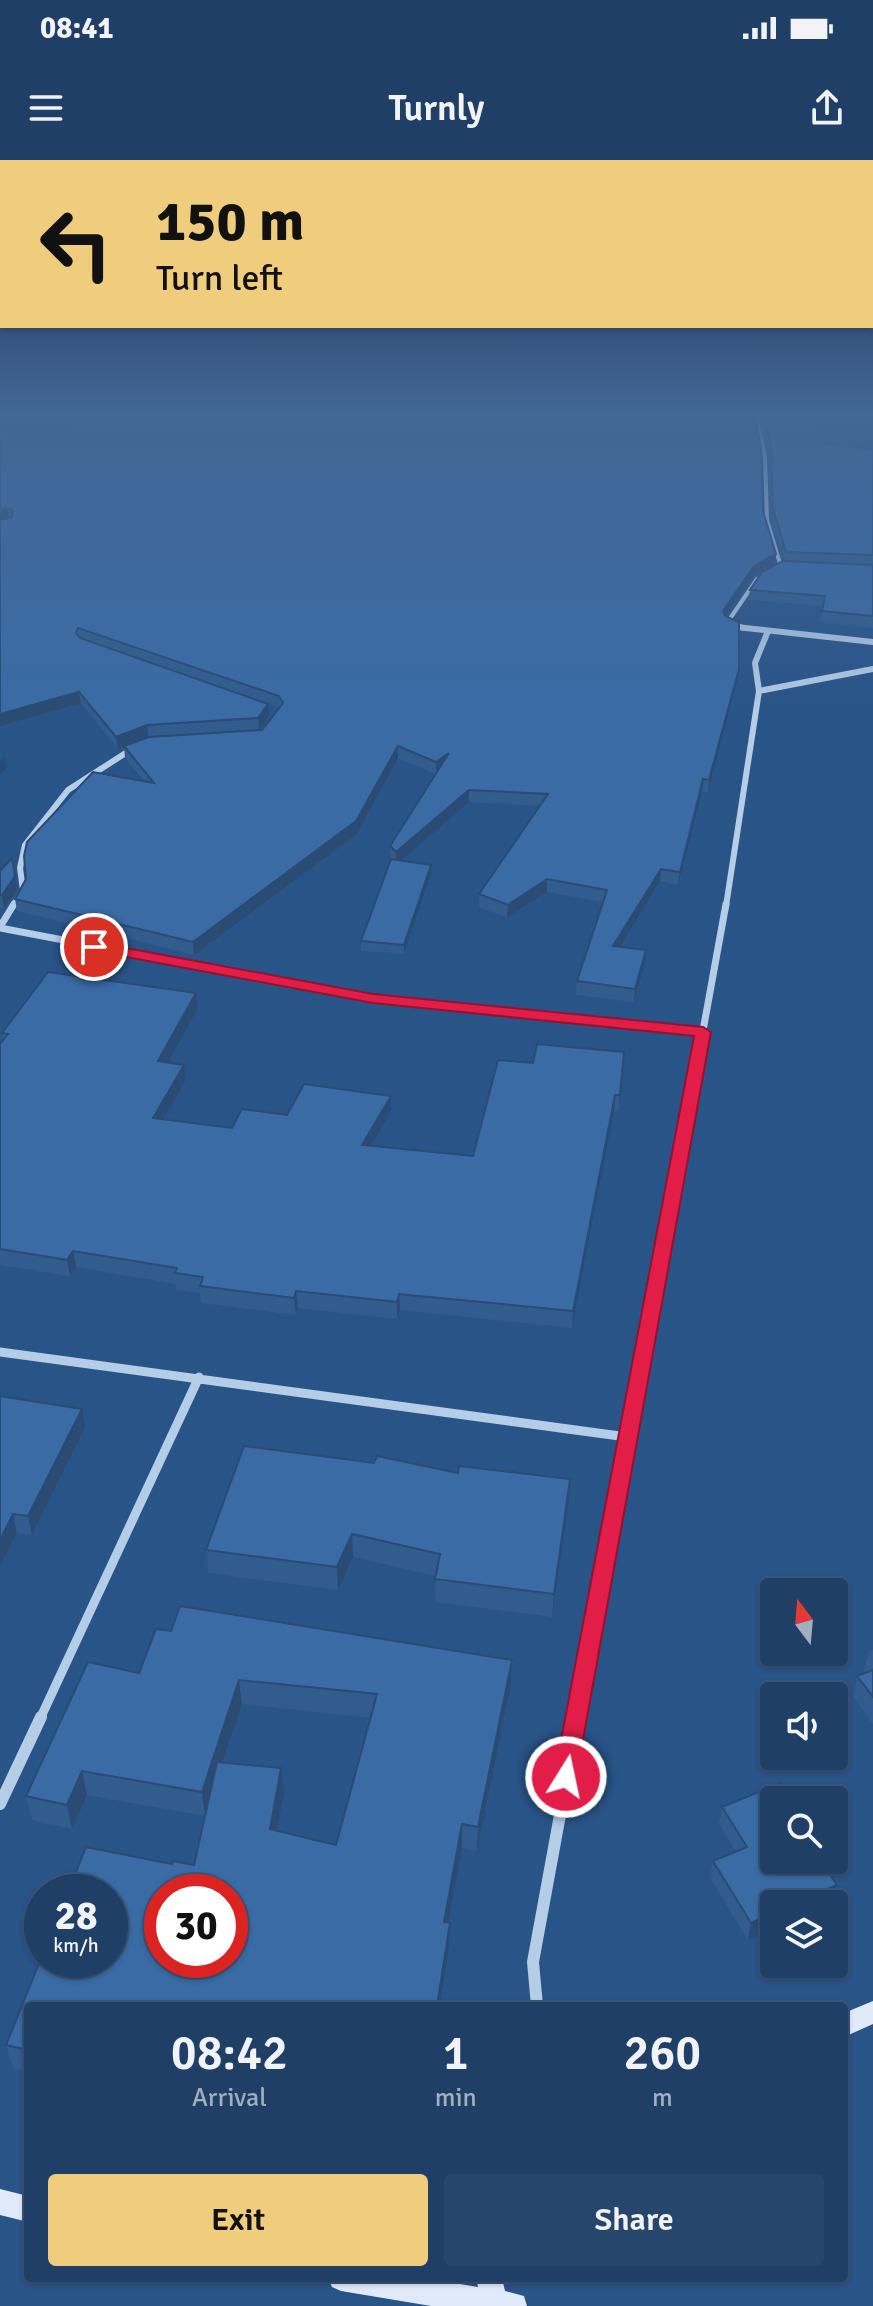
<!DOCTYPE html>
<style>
body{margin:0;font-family:Signika,sans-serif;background:#27466c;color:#f1f3f6;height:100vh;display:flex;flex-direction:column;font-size:30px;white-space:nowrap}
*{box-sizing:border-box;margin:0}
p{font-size:26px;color:#a1afbf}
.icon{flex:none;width:44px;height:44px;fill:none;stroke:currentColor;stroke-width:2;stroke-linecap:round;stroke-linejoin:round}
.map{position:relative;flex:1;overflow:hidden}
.sheet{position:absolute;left:24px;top:1842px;width:824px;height:280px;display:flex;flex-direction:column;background:#1f3f66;border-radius:8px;box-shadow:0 2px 6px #0004,0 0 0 2px #3c587a}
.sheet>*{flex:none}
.hud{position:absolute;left:0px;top:0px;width:874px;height:168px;box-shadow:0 2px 6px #0004,0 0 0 2px #3c587a;background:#f0cd7d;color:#111;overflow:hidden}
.needle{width:52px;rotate:344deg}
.tools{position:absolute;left:760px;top:1418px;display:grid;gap:16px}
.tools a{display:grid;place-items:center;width:88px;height:88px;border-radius:8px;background:#1f3f66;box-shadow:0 2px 6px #0004,0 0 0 2px #3c587a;font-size:40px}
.speed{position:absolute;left:24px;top:1714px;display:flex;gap:16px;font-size:40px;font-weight:700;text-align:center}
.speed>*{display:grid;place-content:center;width:104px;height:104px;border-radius:50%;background:#1f3f66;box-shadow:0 2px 6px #0004,0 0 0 2px #3c587a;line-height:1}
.speed small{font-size:20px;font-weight:400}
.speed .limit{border:12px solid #d22;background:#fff;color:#111}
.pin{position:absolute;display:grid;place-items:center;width:68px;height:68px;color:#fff;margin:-34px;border:4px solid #fff;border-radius:50%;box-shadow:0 2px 8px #0007}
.me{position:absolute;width:88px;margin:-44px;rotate:10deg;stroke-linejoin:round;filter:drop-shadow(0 0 6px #0008)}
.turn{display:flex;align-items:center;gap:28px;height:168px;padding:0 24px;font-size:36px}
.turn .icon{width:104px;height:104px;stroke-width:2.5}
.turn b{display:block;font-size:56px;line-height:68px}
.eta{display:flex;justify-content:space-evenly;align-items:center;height:136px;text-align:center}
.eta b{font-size:48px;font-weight:600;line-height:56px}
.primary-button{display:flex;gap:16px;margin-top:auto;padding:16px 24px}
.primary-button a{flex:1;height:92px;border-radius:8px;background:#f0cd7d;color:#111;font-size:32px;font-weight:600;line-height:92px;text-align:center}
.primary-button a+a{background:#27466c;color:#f1f3f6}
.status{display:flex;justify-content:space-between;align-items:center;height:56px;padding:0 40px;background:#1f3f66;direction:ltr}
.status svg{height:22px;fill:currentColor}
header{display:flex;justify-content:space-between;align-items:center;height:104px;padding:0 24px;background:#1f3f66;font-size:36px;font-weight:600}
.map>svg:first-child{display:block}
</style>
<div class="status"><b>08:41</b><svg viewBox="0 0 49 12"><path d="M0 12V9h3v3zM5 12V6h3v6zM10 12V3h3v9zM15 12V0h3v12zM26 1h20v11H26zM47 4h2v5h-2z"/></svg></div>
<header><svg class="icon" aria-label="menu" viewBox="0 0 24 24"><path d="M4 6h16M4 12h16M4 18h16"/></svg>Turnly<svg class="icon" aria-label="share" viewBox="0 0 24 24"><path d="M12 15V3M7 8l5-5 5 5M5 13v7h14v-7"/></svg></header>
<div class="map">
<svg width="873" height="2146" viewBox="0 0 873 2146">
<rect width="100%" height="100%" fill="#295488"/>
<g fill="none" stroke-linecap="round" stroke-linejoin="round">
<!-- street-far4 -->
<path stroke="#b6cde8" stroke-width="4" d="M 755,253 L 765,296 L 767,360 L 781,407 L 778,409
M 751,469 L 727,463 L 757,419 L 766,415"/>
<!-- street-far3 -->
<path stroke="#b6cde8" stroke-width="6" d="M 736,467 L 873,482
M 759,531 L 873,509
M 13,746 L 23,730 L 20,708 L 25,685 L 68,630 L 132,589
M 726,746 L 759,531 L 755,503 L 768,471"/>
<!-- street-far2 -->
<path stroke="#b6cde8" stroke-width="7" d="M 0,767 L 14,744
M 0,768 L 373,839 L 703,872
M 661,1102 L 726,744"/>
<!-- street-far1 -->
<path stroke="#b6cde8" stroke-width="9" d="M 0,1192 L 627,1277
M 40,1559 L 199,1217
M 577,1559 L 662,1100"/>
<!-- street -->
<path stroke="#b6cde8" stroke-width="12" d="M 0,1644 L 41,1557
M 537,1846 L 533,1802 L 578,1557"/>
<!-- secondary -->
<path fill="#e0eaf8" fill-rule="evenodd" d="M 873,1841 L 873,1864 L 844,1877 L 844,1853 Z
M 0,2029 L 28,2036 L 28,2062 L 0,2055 Z
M 328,2118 L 424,2118 L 478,2127 L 476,2118 L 502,2118 L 505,2131 L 524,2136 L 527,2146 L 431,2146 L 341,2131 L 332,2127 Z"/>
</g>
<!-- wall -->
<path fill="#325c8e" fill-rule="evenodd" d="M 0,253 L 754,253 L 763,351 L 775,404 L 753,416 L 726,456 L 737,520 L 708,632 L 702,632 L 678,725 L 660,721 L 620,787 L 646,790 L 645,804 L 634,842 L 576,835 L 577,821 L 603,742 L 547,732 L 507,758 L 479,747 L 479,734 L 540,646 L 469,642 L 401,700 L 431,705 L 431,714 L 404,794 L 361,791 L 361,781 L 391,700 L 390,686 L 435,614 L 398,598 L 357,674 L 194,795 L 17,751 L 15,739 L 144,621 L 125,598 L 124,587 L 118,589 L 81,543 L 0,566 ZM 141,500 L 280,547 L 262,570 L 259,570 L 269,556 Z
M 760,253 L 812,253 L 825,284 L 873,289 L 873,468 L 821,462 L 823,446 L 748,440 L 750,430 L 785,401 L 772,359 L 770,295 Z
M 0,711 L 17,729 L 4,748 L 0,747 Z
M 196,833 L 198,848 L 168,903 L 185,921 L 163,959 L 232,968 L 287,955 L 391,952 L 371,986 L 473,996 L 533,903 L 624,892 L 618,951 L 614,951 L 572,1168 L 400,1150 L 397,1159 L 298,1148 L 296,1155 L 201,1143 L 200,1133 L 176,1130 L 176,1124 L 76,1107 L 70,1116 L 0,1105 L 0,884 L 3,880 L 2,873 Z
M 0,1236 L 85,1268 L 32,1375 L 17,1373 L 0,1407 Z
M 374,1303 L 458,1313 L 570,1319 L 569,1342 L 552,1457 L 435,1442 L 436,1416 L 353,1397 L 338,1430 L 208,1413 L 206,1390 Z
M 180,1446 L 512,1500 L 511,1524 L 477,1691 L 462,1688 L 448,1763 L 450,1763 L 449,1786 L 440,1846 L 28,1846 L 28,1911 L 13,1908 L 6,1885 L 42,1796 L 42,1800 L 110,1800 L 110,1732 L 68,1732 L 86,1687 L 172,1704 L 173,1701 L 194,1705 L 206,1653 L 205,1656 L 87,1635 L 72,1669 L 32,1660 L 26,1636 L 88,1502 L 139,1513 L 156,1469 L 171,1471 ZM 242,1544 L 371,1558 L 336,1685 L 277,1670 L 284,1632 L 281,1608 L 223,1603 ZM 162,1732 L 230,1732 L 230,1800 L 162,1800 Z
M 873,1490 L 873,1564 L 853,1536 L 857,1516 L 865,1513 L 864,1511 L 869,1491 Z
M 774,1640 L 837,1725 L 833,1742 L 748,1780 L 710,1718 L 713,1701 L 736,1692 L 719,1664 L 722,1647 Z"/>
<!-- shaded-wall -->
<path fill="#294b74" d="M 8,348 L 9,358 L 0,361 L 0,350 Z
M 776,394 L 775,404 L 753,416 L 722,462 L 723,451 L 754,406 Z
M 739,509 L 737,520 L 708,632 L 709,620 Z
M 79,532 L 81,543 L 0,566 L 0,554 Z
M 268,544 L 269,556 L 259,570 L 258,558 Z
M 147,565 L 148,577 L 118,589 L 116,577 Z
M 398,586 L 398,598 L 357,674 L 194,795 L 193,782 Z
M 449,593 L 436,614 L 436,602 Z
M 5,596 L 7,608 L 0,615 L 0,601 Z
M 703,619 L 702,632 L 678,725 L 680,712 Z
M 469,630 L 469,642 L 396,705 L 396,692 Z
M 12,698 L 17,729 L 4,748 L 2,735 Z
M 431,705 L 431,714 L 404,794 L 404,785 Z
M 661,709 L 660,721 L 612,800 L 613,786 Z
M 547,719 L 547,732 L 507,758 L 508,745 Z
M 646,790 L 645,804 L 634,842 L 635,829 Z
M 196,833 L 198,848 L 160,917 L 158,901 Z
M 184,905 L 185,921 L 155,974 L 153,958 Z
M 615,935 L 614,951 L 572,1168 L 573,1151 Z
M 391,936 L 391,952 L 362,1001 L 362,985 Z
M 73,1091 L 76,1107 L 70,1116 L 67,1100 Z
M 296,1131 L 298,1148 L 296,1155 L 294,1138 Z
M 399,1134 L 400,1150 L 397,1159 L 397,1142 Z
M 82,1249 L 85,1268 L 32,1375 L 28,1356 Z
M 570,1319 L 569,1342 L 552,1457 L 554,1434 Z
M 13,1354 L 17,1373 L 0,1407 L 0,1380 Z
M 352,1374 L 353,1397 L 338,1430 L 337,1407 Z
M 512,1500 L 511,1524 L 477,1691 L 478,1667 Z
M 239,1520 L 242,1544 L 205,1656 L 202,1632 Z
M 281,1608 L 284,1632 L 273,1692 L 270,1669 Z
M 82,1611 L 87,1635 L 72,1669 L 67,1645 Z
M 462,1664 L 462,1688 L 444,1785 L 444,1762 Z
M 837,1725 L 833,1742 L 829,1744 L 794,1744 Z
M 774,1753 L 774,1768 L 748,1780 L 751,1763 Z
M 450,1763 L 449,1786 L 440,1846 L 437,1846 Z"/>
<!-- building -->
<path fill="#3a6ba5" stroke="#294b74" stroke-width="2" fill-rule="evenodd" d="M 0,253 L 754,253 L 761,287 L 763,351 L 776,394 L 754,406 L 723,451 L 725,456 L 739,462 L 739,509 L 709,620 L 703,619 L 680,712 L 661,709 L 613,786 L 646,790 L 635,829 L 577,821 L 607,730 L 547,719 L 508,745 L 479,734 L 548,634 L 469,630 L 396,692 L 390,686 L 449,593 L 436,602 L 398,586 L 356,661 L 193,782 L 15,739 L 26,719 L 24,696 L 27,682 L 93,612 L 154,623 L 124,586 L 149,577 L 262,570 L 283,543 L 279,536 L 78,468 L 76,473 L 80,478 L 268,544 L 258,558 L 147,565 L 116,577 L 79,532 L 0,554 L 0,360 L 12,357 L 13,351 L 8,348 L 0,350 L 0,265 L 68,266 L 72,262 L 71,257 L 0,255 Z
M 763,253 L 812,253 L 823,260 L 825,284 L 873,289 L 873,395 L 786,392 L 773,349 L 771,285 Z
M 783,401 L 873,405 L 873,456 L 822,451 L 825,436 L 750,430 L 762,412 Z
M 12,698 L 15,716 L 2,735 L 0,735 L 0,711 Z
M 391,699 L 431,705 L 404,785 L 361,781 Z
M 48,812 L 196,833 L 158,901 L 184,905 L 153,958 L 232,968 L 242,949 L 287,955 L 304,924 L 391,936 L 362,985 L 473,996 L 498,900 L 533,903 L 537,884 L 624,892 L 620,935 L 615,935 L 573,1151 L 399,1134 L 397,1142 L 296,1131 L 294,1138 L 200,1126 L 203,1117 L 175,1113 L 177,1108 L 73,1091 L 67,1100 L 0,1089 L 0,884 L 8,874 L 2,873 Z
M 0,1236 L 82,1249 L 28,1356 L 13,1354 L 0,1380 Z
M 244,1286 L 374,1303 L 377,1296 L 458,1313 L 459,1306 L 570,1319 L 554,1434 L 435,1419 L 440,1394 L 352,1374 L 337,1407 L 206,1390 Z
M 180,1446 L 512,1500 L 478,1667 L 462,1664 L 444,1762 L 450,1763 L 437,1846 L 28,1846 L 28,1890 L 6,1885 L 42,1796 L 42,1800 L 110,1800 L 110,1732 L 68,1732 L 86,1687 L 172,1704 L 173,1701 L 194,1705 L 217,1602 L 281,1608 L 270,1669 L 336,1685 L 377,1534 L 239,1520 L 202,1632 L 82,1611 L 67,1645 L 26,1636 L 88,1502 L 139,1513 L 156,1469 L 171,1471 ZM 162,1732 L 230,1732 L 230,1800 L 162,1800 Z
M 873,1510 L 873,1537 L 857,1516 Z
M 781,1623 L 791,1640 L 774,1640 L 774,1700 L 820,1700 L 837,1725 L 794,1744 L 774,1744 L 774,1753 L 751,1763 L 713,1701 L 747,1687 L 722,1647 Z"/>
<!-- sky -->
<linearGradient id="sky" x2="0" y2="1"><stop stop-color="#172e4b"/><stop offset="0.46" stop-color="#436796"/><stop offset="1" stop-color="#436796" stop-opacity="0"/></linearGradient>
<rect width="873" height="554" fill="url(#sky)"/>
<!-- route -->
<path fill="#e11d48" stroke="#92132f" stroke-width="2" d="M 94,782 L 373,834 L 703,867 L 711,872 L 575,1624 L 566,1627 L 558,1624 L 554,1617 L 694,876 L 373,843 L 89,790 L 86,787 Z"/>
</svg>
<div class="tools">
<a><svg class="needle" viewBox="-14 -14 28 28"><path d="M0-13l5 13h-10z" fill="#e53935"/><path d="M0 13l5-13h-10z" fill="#a1afbf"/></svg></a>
<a><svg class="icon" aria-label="sound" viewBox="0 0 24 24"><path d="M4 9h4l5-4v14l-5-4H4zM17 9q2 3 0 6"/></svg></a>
<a><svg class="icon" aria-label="search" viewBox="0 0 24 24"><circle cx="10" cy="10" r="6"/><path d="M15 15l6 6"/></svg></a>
<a><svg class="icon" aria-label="layers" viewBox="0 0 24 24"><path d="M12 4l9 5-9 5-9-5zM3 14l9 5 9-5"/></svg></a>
</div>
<div class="speed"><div>28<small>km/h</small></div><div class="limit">30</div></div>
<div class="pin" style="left:94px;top:787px;background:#d93025"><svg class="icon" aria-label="arrive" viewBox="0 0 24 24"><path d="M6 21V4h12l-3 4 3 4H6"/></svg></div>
<svg class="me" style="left:566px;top:1617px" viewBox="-20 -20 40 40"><circle r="17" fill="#e11d48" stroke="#fff" stroke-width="3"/><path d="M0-11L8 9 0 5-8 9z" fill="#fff"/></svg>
<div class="hud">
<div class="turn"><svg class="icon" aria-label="left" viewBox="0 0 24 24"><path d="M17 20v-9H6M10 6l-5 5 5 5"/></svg><div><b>150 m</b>Turn left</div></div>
</div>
<section class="sheet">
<div class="eta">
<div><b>08:42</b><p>Arrival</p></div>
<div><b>1</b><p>min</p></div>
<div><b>260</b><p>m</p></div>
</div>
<div class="primary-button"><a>Exit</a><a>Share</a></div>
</section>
</div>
